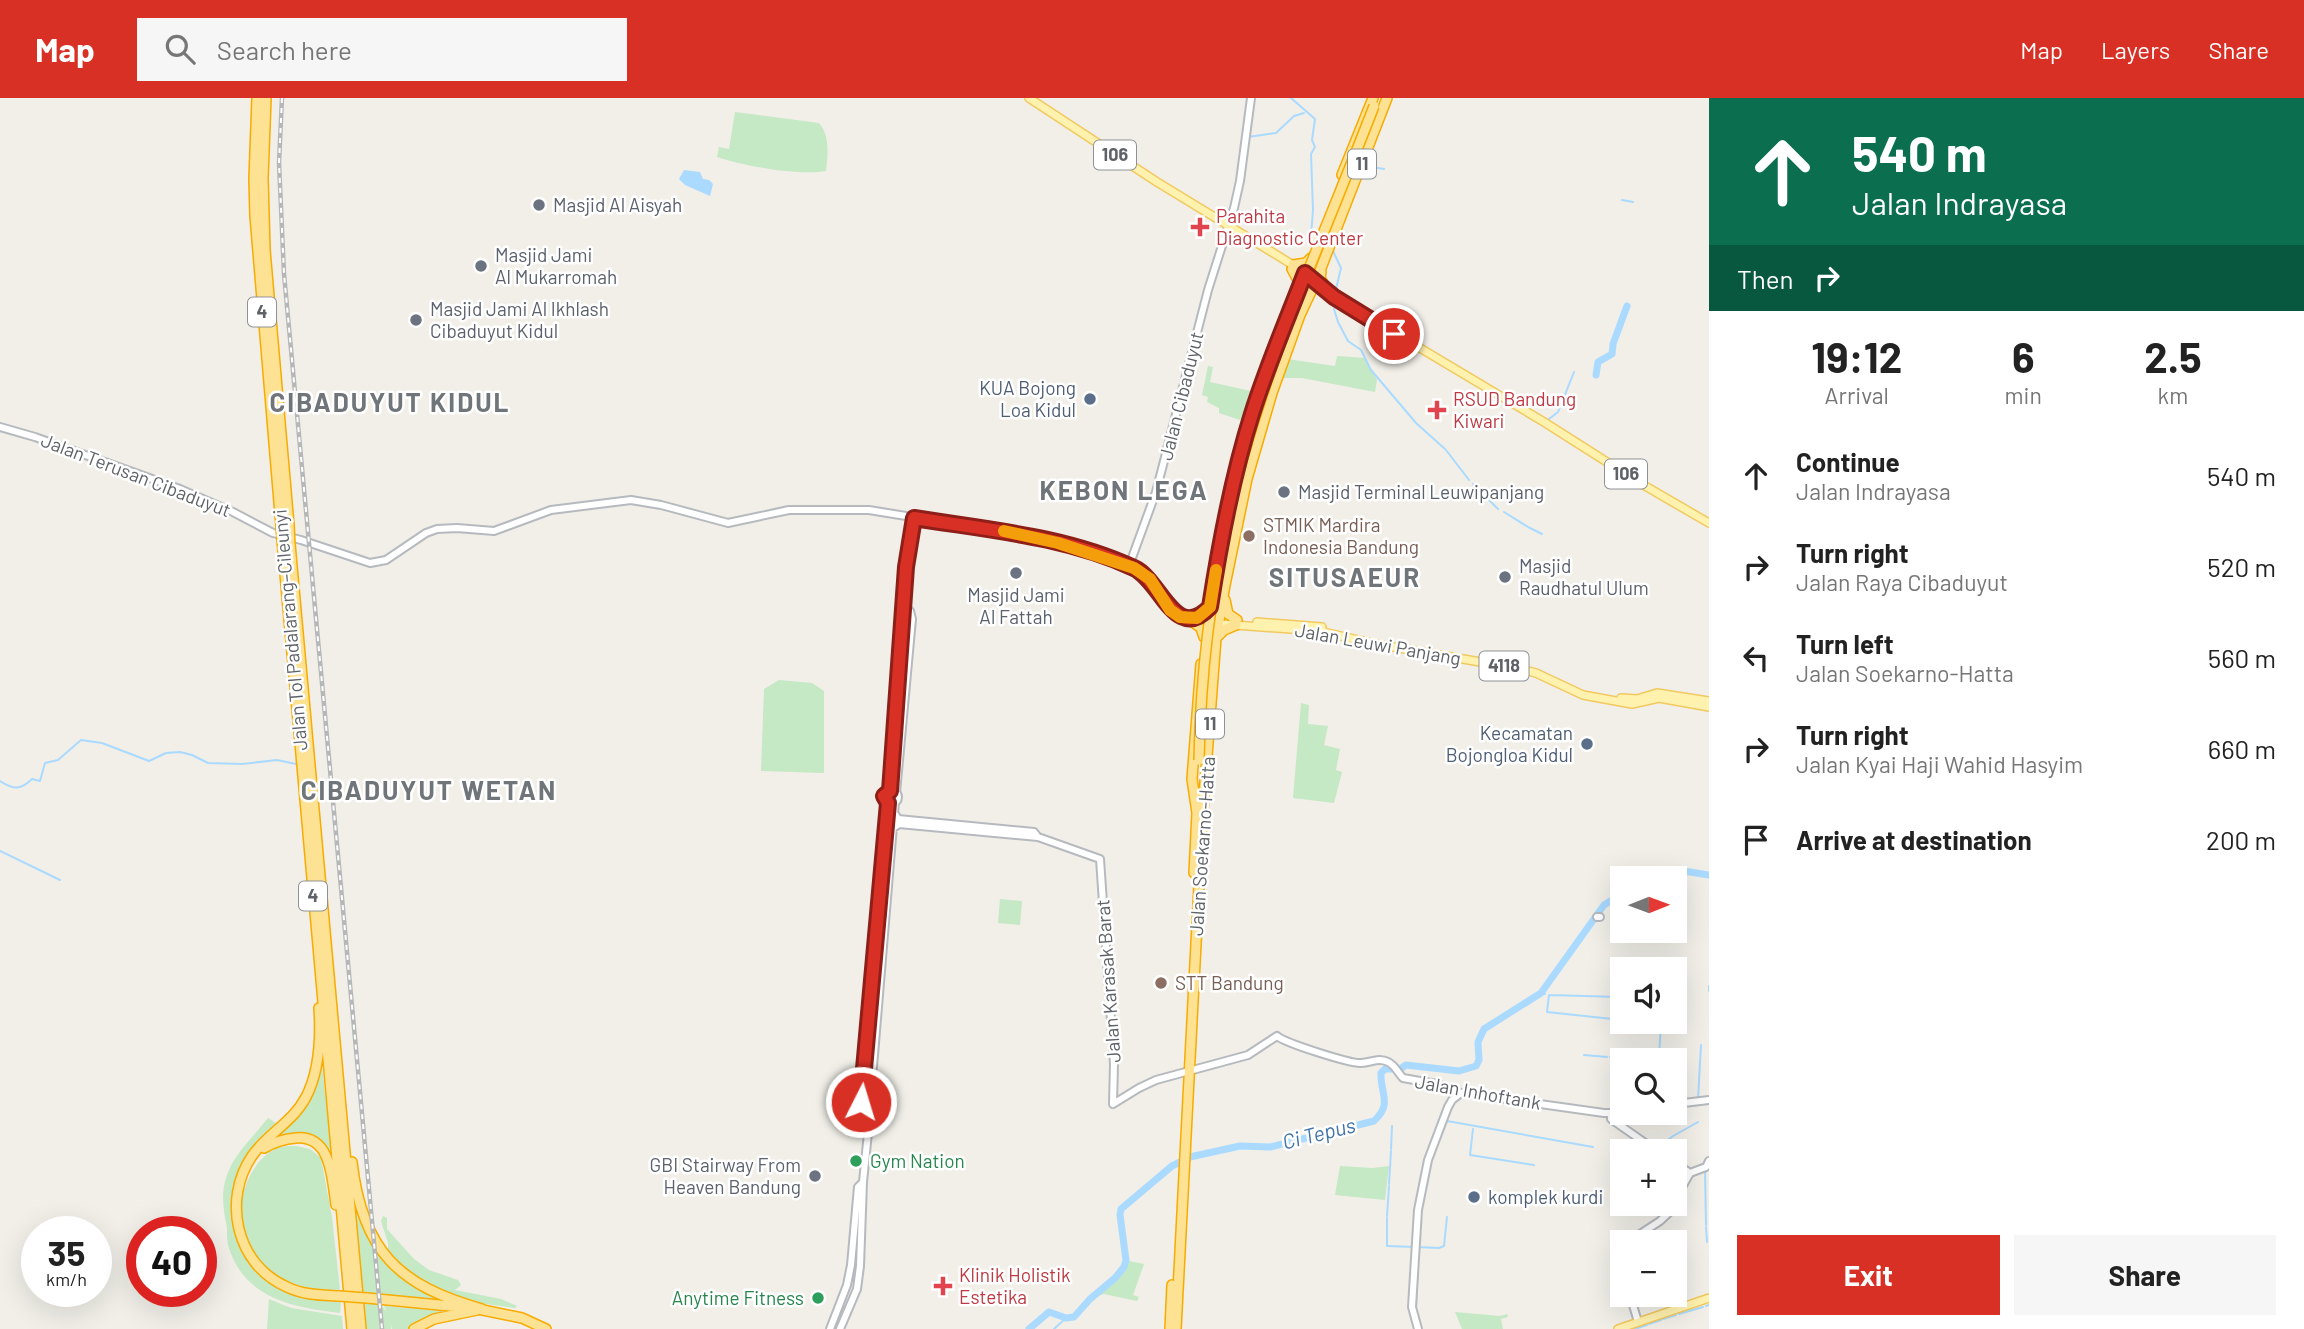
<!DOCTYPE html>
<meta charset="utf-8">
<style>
body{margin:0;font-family:Barlow,sans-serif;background:#f6f6f6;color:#222;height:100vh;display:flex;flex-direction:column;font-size:26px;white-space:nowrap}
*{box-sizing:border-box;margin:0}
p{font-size:23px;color:#767676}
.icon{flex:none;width:38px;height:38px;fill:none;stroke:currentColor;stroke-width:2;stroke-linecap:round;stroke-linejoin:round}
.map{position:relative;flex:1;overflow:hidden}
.side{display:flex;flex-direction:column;background:#fff;width:595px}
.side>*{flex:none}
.hud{background:#0b6e4f;color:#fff;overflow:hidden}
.needle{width:46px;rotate:89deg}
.controls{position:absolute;left:1610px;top:768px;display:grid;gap:14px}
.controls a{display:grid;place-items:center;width:77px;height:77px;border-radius:0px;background:#fff;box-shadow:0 7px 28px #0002;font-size:35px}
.speed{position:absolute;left:21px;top:1118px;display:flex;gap:14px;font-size:35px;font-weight:700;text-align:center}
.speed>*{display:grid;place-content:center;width:91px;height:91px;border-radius:50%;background:#fff;box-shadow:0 7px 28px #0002;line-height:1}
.speed small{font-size:18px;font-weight:400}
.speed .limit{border:10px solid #d22;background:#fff;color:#111}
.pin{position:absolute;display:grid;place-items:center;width:60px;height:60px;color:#fff;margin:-30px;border:4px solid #fff;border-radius:50%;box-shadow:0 2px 7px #0007}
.me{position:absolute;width:77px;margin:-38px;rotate:5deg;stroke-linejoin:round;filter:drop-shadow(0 0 5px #0008)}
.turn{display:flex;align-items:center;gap:24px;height:147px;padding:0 28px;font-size:32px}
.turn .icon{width:91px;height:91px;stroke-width:2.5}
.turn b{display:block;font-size:49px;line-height:60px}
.then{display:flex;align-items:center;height:66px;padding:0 28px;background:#0003;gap:14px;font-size:26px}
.eta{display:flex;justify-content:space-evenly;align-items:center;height:119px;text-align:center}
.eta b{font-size:42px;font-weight:700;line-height:49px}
.action{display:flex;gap:14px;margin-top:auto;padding:14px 28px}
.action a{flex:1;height:80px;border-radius:0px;background:#d93025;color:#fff;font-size:28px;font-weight:700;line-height:80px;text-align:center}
.action a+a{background:#f6f6f6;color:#222}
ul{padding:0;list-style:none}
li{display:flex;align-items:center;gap:21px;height:91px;padding:0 28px}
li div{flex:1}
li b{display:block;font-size:26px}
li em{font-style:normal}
header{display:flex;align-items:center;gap:42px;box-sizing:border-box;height:98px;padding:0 35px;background:#d93025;color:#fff}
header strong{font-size:33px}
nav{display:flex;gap:38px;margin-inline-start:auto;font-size:24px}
.search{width:490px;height:63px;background:#f6f6f6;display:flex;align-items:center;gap:18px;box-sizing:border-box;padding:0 24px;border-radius:0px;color:#767676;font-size:26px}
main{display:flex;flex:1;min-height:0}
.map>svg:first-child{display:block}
</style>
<header>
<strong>Map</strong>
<div class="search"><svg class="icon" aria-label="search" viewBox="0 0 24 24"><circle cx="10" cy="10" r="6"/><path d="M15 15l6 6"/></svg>Search here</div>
<nav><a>Map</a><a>Layers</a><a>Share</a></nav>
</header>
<main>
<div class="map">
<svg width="1709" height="1231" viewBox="0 0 1709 1231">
<rect width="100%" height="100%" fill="#f1efe8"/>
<!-- green -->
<path fill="#c5e8c5" d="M 735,14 L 819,25 C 830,38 828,56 826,73 C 799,78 744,68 717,59 L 719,49 L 729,51 Z
M 1337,258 L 1365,260 L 1377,282 L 1375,294 L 1302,280 L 1280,280 L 1287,261 L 1335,268 Z
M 1208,268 L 1213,269 L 1210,284 L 1255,294 L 1246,324 L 1219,315 L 1219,310 L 1207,304 L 1208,299 L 1202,297 Z
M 779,582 L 812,585 L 824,593 L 824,675 L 761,673 L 764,591 Z
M 1301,605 L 1309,607 L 1308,626 L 1328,628 L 1324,647 L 1340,651 L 1336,672 L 1342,674 L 1334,705 L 1293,700 Z
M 1000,801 L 1022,803 L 1020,827 L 998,825 Z
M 322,968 L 331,1048 L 329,1052 C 308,1034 303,1034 276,1040 L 294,1022 L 317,973 Z
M 268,1020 L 276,1025 C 266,1037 252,1049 245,1063 C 217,1114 235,1177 293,1196 C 308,1202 325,1202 341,1203 L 340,1215 C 292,1209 244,1201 228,1147 C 227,1141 227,1136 227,1130 C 223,1110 220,1092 229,1072 C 237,1053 255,1037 268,1020 Z
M 296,1048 L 310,1051 L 321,1060 L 332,1119 L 340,1192 C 321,1192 298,1191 281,1182 C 241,1159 230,1113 252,1074 C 258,1064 265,1056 275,1051 C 280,1048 289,1048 296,1048 Z
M 1340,1068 L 1372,1070 L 1389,1068 L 1385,1102 L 1335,1097 Z
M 354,1105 C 357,1110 359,1118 362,1124 C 386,1165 400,1185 445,1203 L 363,1195 Z
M 383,1118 L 387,1120 L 387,1131 L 414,1161 L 429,1172 L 458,1182 L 461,1187 L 455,1192 L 501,1201 L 517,1208 L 515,1210 L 471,1204 L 425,1187 L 396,1165 L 388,1155 L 388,1145 L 381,1123 Z
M 1129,1163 L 1144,1166 L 1133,1197 L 1139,1199 L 1137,1203 L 1104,1196 L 1098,1198 L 1125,1173 Z
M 269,1201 L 291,1210 L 342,1218 L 343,1231 L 267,1231 Z
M 365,1205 L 381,1207 L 387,1214 L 384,1208 L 443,1213 L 411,1231 L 392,1231 L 392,1226 L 391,1231 L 366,1231 Z
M 1455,1214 L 1500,1218 L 1507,1216 L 1508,1219 L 1501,1221 L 1503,1231 L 1462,1231 Z"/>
<!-- water -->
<path fill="#aadaff" d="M 684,72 L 700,74 L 703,81 L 709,82 L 713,86 L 710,98 L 685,87 L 679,81 Z"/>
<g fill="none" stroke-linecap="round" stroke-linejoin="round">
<!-- stream -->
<path stroke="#aadaff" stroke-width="2" d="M 1291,0 L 1315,21 L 1312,42 L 1315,49 L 1311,56 L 1313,112 L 1311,138
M 1248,39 L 1276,35 L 1294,18 L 1304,15
M 1366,68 L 1384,71
M 1622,102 L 1633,104
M 1333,153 L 1341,170 L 1336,191
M 1334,211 L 1338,224 L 1348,243 L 1361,252 L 1371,272 L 1416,325 L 1445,351
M 1549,321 L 1558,314 L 1574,274
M 1446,352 L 1469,382
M 1473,386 L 1498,411
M 1504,414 L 1528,429 L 1542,436
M 0,683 C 14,692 21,692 32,681 L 40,683 L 45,665 L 58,662 L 81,642 L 102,645 L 149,663 L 166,655 L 180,654 L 192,657 L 208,665 L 242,666 L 277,662 L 296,666
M 0,753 L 60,782
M 1709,888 L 1709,893
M 1541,895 L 1545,896
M 1549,897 L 1547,914 L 1622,922
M 1549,897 L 1620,899
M 1584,957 L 1607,959
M 1610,959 L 1632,960
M 1635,961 L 1657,961 L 1659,959 L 1661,926 L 1647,924
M 1698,1001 L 1701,947
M 1595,1017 L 1610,1019
M 1447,1023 L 1593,1049
M 1473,1031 L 1470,1057 L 1534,1067
M 1658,1049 L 1673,1038 L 1698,1024
M 1391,1051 L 1392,1028
M 1705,1071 L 1706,1127
M 1389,1086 L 1391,1053
M 1682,1106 L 1683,1097
M 1387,1118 L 1389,1088
M 1706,1129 L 1707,1144
M 1387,1148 L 1387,1120
M 1388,1148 L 1414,1149
M 1417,1149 L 1439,1150 L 1444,1148 L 1447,1119
M 1706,1208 L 1709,1207
M 1416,1213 L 1418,1166
M 1679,1216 L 1703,1209
M 1663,1221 L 1676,1217
M 1649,1226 L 1661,1222
M 1054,1231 L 1066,1220
M 1635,1231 L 1647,1227"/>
<!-- river -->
<path stroke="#aadaff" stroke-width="7" d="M 1613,246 L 1627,208
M 1596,277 L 1598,264 L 1612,256 L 1613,247
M 1645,780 C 1661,767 1689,774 1709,777
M 1029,1231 L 1049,1214 L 1066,1220 L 1074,1219 L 1090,1201 L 1115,1180 L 1124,1169 L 1126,1162 L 1120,1117 L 1121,1111 L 1172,1068 L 1190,1059 L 1240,1048 L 1270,1049 L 1374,1023 C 1393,1006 1380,995 1381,975 L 1385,971 L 1400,971 L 1406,967 L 1459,973 L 1476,968 L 1479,962 L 1478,944 L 1484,931 L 1541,895 L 1604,807 L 1622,796"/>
<defs>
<path id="secondary" d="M 0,329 L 35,339 L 180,391 L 233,414 L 273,435 L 301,442 L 370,465 L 386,462 L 426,435 L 437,431 L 457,430 L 494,433 L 551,412 L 631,402 L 661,407 L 728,425 L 789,412 L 869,412 L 1005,434 L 1057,445 L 1097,457 L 1138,472 L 1150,481 L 1172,514 L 1191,524 L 1207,525
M 1129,468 L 1156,394 L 1208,192 L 1234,110 L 1240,83 L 1251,0
M884 699a7 7 0 1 1 14 0a7 7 0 1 1-14 0Z
M 889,693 L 906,469 L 914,420
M 896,695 L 912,521 L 910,513 L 903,506
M 895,716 L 898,721 L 1034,734 L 1038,739
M 893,730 L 899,726 L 1038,739 L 1100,761 L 1114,966 L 1113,1006
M 1597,819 L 1600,819
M 1113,1006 L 1139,990 L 1156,982 L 1248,957 L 1277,938 C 1285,945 1351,966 1361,965 C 1371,965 1378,959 1388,964 C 1395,967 1398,975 1403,980 L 1437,986 L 1461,995 L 1604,1015 L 1626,1015
M 1675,1006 L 1709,1002
M 865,1014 L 870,1005 L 895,704
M 1611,1016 L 1611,1021 L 1658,1054
M 1675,1065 L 1690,1075
M 1628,1144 L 1660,1123 L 1677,1107 L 1681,1091 L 1690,1075 L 1706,1069 L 1709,1063
M 1622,1150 L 1616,1162 L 1622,1178
M 1630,1197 L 1638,1224
M 830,1231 L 847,1187 L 851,1167 L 858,1089 L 863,1084
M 840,1231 L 857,1191 L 860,1168 L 863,1084 L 869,1025 L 861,1005 L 888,705
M 1418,1231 L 1412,1209 L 1418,1112 L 1428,1062 L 1448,1009 L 1452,1002 L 1461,995"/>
<path id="primary" d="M 1029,0 L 1157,84 L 1293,167 L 1319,186
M 1311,185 L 1544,324 L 1640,385 L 1709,425
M 1257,524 L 1322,529
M 1207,525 L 1319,533 L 1376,546 L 1521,571 L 1536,575 L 1583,597 L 1632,606 L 1659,600 L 1709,609
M 1621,600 L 1637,601 L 1657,595 L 1709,603
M 1618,1231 L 1709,1200"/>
<path id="highway" d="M 257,0 L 254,81 L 255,118 L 281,428
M 266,0 L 263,80 L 265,152 L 289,427
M 1342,77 L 1373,0
M 1293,167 L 1306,165 L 1311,160
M 1292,171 L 1298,182 L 1298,193
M 1321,174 L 1320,180 L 1327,192
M 282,442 L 352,1231
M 290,446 L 361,1231
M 1225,502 L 1228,516 L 1237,522
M 1194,520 L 1210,509
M 1193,524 L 1201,530 L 1204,539
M 1217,539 L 1224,532 L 1236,527
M 1194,775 L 1197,715 L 1192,681 L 1201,566
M 319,910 C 321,940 320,972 306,999 C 293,1024 267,1036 252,1058 C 222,1102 236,1167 287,1189 C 303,1197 321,1197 339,1198
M 264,1050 C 274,1044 284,1041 296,1040 C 332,1037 332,1082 336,1107
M 352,1064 C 362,1153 399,1188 482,1211
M 367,1200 L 460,1209
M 478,1211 L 522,1220 L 546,1231
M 414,1231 L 434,1221 L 477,1212
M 1170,1231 L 1172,1187
M 1176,1231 L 1203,711 L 1216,540 L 1225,487 L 1247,381 L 1272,295 L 1300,217 L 1316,183 L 1387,0"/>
</defs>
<!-- secondary casing -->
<use href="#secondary" stroke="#b6babf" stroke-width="10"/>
<!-- primary casing -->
<use href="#primary" stroke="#f2c960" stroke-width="10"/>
<!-- highway casing -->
<use href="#highway" stroke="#f9ab00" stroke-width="12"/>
<!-- secondary -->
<use href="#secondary" stroke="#fff" stroke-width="6"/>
<!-- primary -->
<use href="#primary" stroke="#fff2af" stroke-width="7"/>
<!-- highway -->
<use href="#highway" stroke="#fde293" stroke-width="9"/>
<defs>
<path id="rail" d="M 282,0 L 279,65 L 284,176 L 382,1231"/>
</defs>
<!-- rail casing -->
<use href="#rail" stroke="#b6b7b8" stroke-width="4.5"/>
<!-- rail -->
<use href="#rail" stroke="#fff" stroke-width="2" stroke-dasharray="5" stroke-linecap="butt"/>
<defs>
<path id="highway-bridge" d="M 289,427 L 290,446
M 281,428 L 282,442
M 1199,662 C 1201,546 1220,427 1256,316 C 1289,212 1335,110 1374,8
M 339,1198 L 367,1200"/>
</defs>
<!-- highway-bridge casing -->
<use href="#highway-bridge" stroke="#f9ab00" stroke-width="12" stroke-linecap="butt"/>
<!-- highway-bridge -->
<use href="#highway-bridge" stroke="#fde293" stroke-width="9"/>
</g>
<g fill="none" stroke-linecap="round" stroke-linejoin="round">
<defs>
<path id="route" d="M 861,1004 L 888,705 L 884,698 L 890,693 L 906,469 L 914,420 C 988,432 1065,438 1134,470 C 1161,482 1175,546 1210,509 C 1220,444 1232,379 1252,316 C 1267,268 1287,222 1305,175 L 1334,199 L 1394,236"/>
</defs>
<!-- route casing -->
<use href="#route" stroke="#8d1f18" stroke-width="18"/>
<!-- route -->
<use href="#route" stroke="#d93025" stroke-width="12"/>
<!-- slow -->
<path stroke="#f59e0b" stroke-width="12" d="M 1004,433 L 1058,445 L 1134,470 L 1150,481 L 1170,512 L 1180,519 L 1197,520 L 1210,509 L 1216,472"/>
</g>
<!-- markers -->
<g fill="#6b7280" stroke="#fff" stroke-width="2.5">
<circle cx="539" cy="107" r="7"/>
<circle cx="481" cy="168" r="7"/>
<circle cx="416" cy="222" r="7"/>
<circle cx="1284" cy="394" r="7"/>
<circle cx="1016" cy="475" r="7"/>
<circle cx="1505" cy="479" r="7"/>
<circle cx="815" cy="1078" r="7"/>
</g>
<g fill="#e0444e" stroke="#fff" stroke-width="2.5">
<path d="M1196.5 118.5h7v7h7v7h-7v7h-7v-7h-7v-7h7z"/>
<path d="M1433.5 301.5h7v7h7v7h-7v7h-7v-7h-7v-7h7z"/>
<path d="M939.5 1177.5h7v7h7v7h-7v7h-7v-7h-7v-7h7z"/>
</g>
<g fill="#5c6f8a" stroke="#fff" stroke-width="2.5">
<circle cx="1090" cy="301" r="7"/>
<circle cx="1587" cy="646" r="7"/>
<circle cx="1474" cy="1099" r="7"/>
</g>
<g fill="#8d6e63" stroke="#fff" stroke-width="2.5">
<circle cx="1249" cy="438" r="7"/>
<circle cx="1161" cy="885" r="7"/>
</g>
<g fill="#2e9e5b" stroke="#fff" stroke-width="2.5">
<circle cx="856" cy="1063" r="7"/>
<circle cx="818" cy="1200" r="7"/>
</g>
<g text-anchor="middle" stroke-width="5" stroke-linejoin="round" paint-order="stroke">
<!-- shield labels -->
<g fill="#fff" stroke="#8f9295" stroke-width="2">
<rect x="1094" y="42.5" width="42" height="29" rx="5"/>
<rect x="1348" y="51.5" width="28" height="29" rx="5"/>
<rect x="248" y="199.5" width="28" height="29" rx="5"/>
<rect x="1605" y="361.5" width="42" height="29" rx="5"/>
<rect x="1479.5" y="553.5" width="49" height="29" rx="5"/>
<rect x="1196" y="611.5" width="28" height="29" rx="5"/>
<rect x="299" y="783.5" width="28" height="29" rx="5"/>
</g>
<g font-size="18" font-weight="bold" fill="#5f6368">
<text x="1115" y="63">106</text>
<text x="1362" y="72">11</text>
<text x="262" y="220">4</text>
<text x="1626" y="382">106</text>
<text x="1504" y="574">4118</text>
<text x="1210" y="632">11</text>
<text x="313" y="804">4</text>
</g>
<!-- worship labels -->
<g font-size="19" fill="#5b616d" stroke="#fff" text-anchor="start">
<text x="553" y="114">Masjid Al Aisyah</text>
<text x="495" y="164">Masjid Jami<tspan x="495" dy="22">Al Mukarromah</tspan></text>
<text x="430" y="218">Masjid Jami Al Ikhlash<tspan x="430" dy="22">Cibaduyut Kidul</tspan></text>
<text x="1298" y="401">Masjid Terminal Leuwipanjang</text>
<text x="1519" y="475">Masjid<tspan x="1519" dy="22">Raudhatul Ulum</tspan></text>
<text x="1016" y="504" text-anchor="middle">Masjid Jami<tspan x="1016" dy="22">Al Fattah</tspan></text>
<text x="801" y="1074" text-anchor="end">GBI Stairway From<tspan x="801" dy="22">Heaven Bandung</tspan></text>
</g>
<!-- health labels -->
<g font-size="19" fill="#be3a42" stroke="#fff" text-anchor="start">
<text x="1216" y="125">Parahita<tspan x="1216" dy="22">Diagnostic Center</tspan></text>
<text x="1453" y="308">RSUD Bandung<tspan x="1453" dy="22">Kiwari</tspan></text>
<text x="959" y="1184">Klinik Holistik<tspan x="959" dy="22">Estetika</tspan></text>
</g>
<!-- service labels -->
<g font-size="19" fill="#4e5e75" stroke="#fff" text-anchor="end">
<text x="1076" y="297">KUA Bojong<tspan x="1076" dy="22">Loa Kidul</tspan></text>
<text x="1573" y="642">Kecamatan<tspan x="1573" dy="22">Bojongloa Kidul</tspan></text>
<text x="1488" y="1106" text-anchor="start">komplek kurdi</text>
</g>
<!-- street labels -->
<g font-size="19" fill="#5f6368" stroke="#fff">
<text transform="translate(1181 298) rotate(-76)" y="7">Jalan Cibaduyut</text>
<text transform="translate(136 377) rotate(21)" y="7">Jalan Terusan Cibaduyut</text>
<text transform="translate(290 532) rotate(-95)" y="7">Jalan Tol Padalarang–Cileunyi</text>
<text transform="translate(1378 546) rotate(10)" y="7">Jalan Leuwi Panjang</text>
<text transform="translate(1202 748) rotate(-86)" y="7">Jalan Soekarno-Hatta</text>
<text transform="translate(1108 883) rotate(-94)" y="7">Jalan Karasak Barat</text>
<text transform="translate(1478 994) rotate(10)" y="7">Jalan Inhoftank</text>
</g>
<!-- education labels -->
<g font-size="19" fill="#785e54" stroke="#fff" text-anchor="start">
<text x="1263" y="434">STMIK Mardira<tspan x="1263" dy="22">Indonesia Bandung</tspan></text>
<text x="1175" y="892">STT Bandung</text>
</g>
<!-- leisure labels -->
<g font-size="19" fill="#27864d" stroke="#fff" text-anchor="start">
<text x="870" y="1070">Gym Nation</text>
<text x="804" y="1207" text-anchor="end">Anytime Fitness</text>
</g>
<!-- water labels -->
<g font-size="21" font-style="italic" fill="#4174aa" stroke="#fff">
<text transform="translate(1319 1036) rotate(-14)" y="7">Ci Tepus</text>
</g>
<!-- district labels -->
<g font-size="26" font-weight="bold" letter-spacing="2" fill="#70757a" stroke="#fff">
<text x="390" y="314">CIBADUYUT KIDUL</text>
<text x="1124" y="402">KEBON LEGA</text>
<text x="1345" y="489">SITUSAEUR</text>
<text x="429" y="702">CIBADUYUT WETAN</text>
</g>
</g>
</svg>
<div class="controls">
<a><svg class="needle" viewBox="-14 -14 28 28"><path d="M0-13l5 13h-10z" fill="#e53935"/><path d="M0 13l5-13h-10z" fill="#767676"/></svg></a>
<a><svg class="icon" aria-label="sound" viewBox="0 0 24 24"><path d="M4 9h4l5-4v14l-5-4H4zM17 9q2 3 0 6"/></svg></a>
<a><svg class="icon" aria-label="search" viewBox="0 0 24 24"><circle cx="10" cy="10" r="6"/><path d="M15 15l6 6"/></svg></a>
<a>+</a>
<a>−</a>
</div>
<div class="speed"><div>35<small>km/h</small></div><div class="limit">40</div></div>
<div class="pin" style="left:1394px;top:236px;background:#d93025"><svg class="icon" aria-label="arrive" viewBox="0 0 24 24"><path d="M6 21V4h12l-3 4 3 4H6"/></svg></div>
<svg class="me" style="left:861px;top:1004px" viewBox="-20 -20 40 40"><circle r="17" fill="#d93025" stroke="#fff" stroke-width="3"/><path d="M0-11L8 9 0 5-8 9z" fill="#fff"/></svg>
</div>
<section class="side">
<div class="hud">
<div class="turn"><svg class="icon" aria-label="ahead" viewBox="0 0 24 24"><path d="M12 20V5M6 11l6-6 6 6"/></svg><div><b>540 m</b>Jalan Indrayasa</div></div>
<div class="then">Then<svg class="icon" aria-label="right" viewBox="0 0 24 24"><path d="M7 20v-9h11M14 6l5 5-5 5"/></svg></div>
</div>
<div class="eta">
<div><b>19:12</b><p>Arrival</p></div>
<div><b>6</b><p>min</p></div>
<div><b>2.5</b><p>km</p></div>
</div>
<ul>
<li><svg class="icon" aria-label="ahead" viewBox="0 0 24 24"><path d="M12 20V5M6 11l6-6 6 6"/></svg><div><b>Continue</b><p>Jalan Indrayasa</p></div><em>540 m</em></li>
<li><svg class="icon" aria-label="right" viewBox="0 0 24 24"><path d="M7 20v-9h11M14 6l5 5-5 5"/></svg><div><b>Turn right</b><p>Jalan Raya Cibaduyut</p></div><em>520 m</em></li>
<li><svg class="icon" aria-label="left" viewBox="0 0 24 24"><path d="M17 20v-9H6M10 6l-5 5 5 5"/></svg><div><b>Turn left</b><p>Jalan Soekarno-Hatta</p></div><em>560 m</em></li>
<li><svg class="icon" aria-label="right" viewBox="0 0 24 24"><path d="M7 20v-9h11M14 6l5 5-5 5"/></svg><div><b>Turn right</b><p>Jalan Kyai Haji Wahid Hasyim</p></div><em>660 m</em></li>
<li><svg class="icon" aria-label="arrive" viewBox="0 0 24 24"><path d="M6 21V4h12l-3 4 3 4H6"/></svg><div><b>Arrive at destination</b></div><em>200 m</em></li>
</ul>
<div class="action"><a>Exit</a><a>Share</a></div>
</section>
</main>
